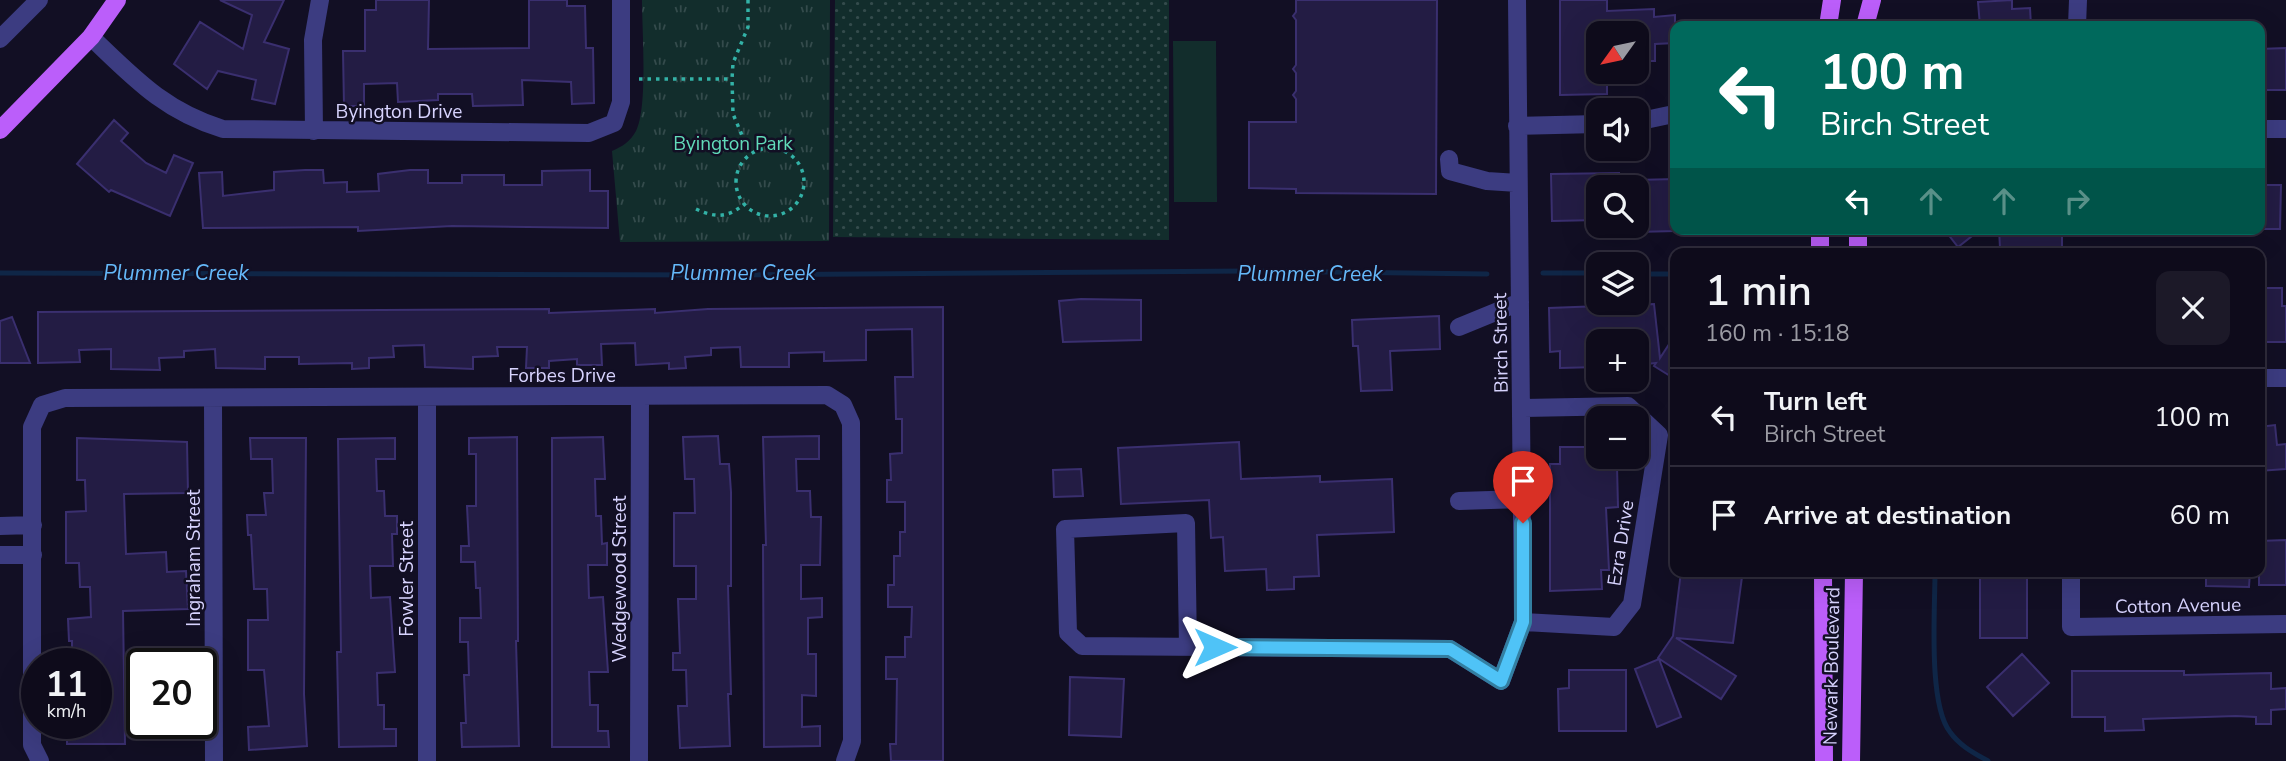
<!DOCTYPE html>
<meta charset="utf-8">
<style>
body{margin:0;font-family:"Nunito Sans",sans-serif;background:#1c1928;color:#f1f3f6;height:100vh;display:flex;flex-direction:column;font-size:26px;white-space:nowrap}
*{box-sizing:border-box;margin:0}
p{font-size:23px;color:#9b9ba3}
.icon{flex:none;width:38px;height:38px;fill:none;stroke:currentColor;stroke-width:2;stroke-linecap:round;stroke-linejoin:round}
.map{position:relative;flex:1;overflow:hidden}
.panel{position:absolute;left:1670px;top:248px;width:595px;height:329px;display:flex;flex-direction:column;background:#0e0b1b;border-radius:14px;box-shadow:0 7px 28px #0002,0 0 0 2px #2e2b3a}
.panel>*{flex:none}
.top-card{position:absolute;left:1670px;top:21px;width:595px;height:214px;border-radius:14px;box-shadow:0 7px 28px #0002,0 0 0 2px #2e2b3a;background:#00695c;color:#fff;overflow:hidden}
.needle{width:46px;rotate:237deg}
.controls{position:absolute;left:1586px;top:21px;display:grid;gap:14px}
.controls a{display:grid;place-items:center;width:63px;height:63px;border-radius:14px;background:#0e0b1b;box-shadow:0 7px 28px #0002,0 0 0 2px #2e2b3a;font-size:35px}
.speed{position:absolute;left:21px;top:648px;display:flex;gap:14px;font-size:35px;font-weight:700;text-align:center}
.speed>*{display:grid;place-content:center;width:91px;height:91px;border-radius:50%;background:#0e0b1b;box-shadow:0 7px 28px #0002,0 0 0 2px #2e2b3a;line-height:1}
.speed small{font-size:18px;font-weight:400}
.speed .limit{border:4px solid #111;border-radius:10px;background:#fff;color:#111}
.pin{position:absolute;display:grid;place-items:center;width:60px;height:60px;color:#fff;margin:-72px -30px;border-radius:50% 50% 50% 0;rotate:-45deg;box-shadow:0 0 7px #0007}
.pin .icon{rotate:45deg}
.me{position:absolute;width:77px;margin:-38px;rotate:90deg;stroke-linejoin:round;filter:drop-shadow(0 0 5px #0008)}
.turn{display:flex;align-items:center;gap:24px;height:147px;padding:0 35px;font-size:32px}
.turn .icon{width:91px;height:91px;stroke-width:2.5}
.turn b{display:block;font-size:49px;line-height:60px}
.lanes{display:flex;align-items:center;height:66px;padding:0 35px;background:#0003;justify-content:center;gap:35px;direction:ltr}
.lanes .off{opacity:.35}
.round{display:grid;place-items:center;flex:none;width:74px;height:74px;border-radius:14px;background:#1c1928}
.head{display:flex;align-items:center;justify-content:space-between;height:119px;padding:0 35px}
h1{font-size:42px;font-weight:600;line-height:52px}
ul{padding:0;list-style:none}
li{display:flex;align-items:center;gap:21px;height:98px;padding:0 35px;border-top:2px solid #2e2b3a}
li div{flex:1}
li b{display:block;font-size:26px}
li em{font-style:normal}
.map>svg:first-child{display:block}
</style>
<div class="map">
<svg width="2286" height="761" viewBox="0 0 2286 761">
<defs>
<pattern id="grass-dots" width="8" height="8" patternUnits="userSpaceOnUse" patternTransform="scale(1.75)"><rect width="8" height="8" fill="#122d2c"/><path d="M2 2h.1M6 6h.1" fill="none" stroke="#344b4c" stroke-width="1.8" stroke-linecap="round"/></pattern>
<pattern id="park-tufts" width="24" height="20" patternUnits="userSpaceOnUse" patternTransform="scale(1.75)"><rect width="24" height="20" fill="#122d2c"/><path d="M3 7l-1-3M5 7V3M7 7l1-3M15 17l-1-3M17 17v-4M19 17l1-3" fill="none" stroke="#344b4c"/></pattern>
</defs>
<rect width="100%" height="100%" fill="#120f24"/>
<!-- grass -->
<path fill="url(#grass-dots)" d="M 835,0 L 1169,0 L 1169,240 L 833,237 Z"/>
<!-- park -->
<path fill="url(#park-tufts)" d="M 642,0 L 830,0 L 829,241 L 620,242 L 612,151 C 623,146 630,142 636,131 C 648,108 642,29 642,0 Z"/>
<!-- pitch -->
<path fill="#122d2c" d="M 1173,41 L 1216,41 L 1217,202 L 1174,202 Z"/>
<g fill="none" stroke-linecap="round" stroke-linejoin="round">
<!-- stream -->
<path stroke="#0f2647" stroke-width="5" d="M 0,273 L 731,275 L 1247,271 L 1487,274
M 1543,273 L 1598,273
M 1636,274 L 1675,274
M 1935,572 C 1935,610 1928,704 1950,732 C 1960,746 1974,753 1988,761"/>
</g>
<!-- building -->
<path fill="#231c44" stroke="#3a2f6f" stroke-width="2" d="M 220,0 L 284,0 L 264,42 L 289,49 L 275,104 L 252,99 L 256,80 L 218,71 L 207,89 L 174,64 L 200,22 L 243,49 L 252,15 Z
M 376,0 L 429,0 L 428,49 L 529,48 L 529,0 L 567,0 L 567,6 L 585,6 L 586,48 L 593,48 L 594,103 L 572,104 L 571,82 L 522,80 L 523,105 L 473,106 L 472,94 L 438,94 L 438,100 L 398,102 L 397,83 L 364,84 L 364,106 L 344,106 L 343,51 L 365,51 L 365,10 L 376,10 Z
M 1296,0 L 1437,0 L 1436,194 L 1296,193 L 1296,189 L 1249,188 L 1249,122 L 1296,122 L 1296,99 L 1293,95 L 1296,91 L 1296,73 L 1293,69 L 1296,65 L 1296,20 L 1293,16 L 1296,12 Z
M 1560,0 L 1607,0 L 1607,11 L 1654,9 L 1654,17 L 1675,15 L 1675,43 L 1655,44 L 1655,61 L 1636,61 L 1636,33 L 1598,33 L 1598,72 L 1607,72 L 1607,94 L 1560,95 Z
M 2012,0 L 2012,9 L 2030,8 L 2031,26 L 1980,26 L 1978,2 Z
M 2286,48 L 2286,90 L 2259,90 L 2259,49 Z
M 114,120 L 128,133 L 121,141 L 146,163 L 166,173 L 174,155 L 193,163 L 170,216 L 111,190 L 109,192 L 77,164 Z
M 305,170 L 323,170 L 324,183 L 347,182 L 347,192 L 379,191 L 378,174 L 410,170 L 428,170 L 428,183 L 462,183 L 462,175 L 504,175 L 504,185 L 542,185 L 542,171 L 590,170 L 590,191 L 608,191 L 608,228 L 452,226 L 358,231 L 358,227 L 203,228 L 199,173 L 222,172 L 223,196 L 274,190 L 274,172 Z
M 1619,173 L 1619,187 L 1598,187 L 1598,220 L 1552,221 L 1551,174 Z
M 1675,179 L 1675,231 L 1636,232 L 1636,180 Z
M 2259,185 L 2281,185 L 2280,229 L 2259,229 Z
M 1944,229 L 1981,229 L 1958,247 Z
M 1999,229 L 2062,229 L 2062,247 L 2000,248 Z
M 2259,288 L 2282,288 L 2282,306 L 2286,306 L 2286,342 L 2259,342 Z
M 1081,299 L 1141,300 L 1141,340 L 1063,342 L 1059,301 Z
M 1654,304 L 1660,358 L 1675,335 L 1675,379 L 1654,366 L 1656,363 L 1636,365 L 1636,341 L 1598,341 L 1598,367 L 1560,368 L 1560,351 L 1550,352 L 1549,308 Z
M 943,307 L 943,761 L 891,761 L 890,744 L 896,744 L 897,679 L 886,679 L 886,657 L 905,657 L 905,637 L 911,637 L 912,607 L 888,607 L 888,585 L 894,585 L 894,556 L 900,556 L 900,532 L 905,532 L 905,502 L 887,502 L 887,480 L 891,480 L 890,454 L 902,453 L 902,419 L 896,419 L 895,377 L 913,377 L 912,329 L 866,330 L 866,360 L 824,361 L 824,352 L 789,353 L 789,367 L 741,367 L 740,347 L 711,348 L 711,355 L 685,357 L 686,368 L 669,369 L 669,363 L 636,365 L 635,343 L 601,344 L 602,365 L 577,365 L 577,359 L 549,361 L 549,368 L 526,368 L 527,347 L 497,347 L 498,356 L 473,357 L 473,369 L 425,367 L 424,345 L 393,346 L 394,357 L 369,358 L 369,368 L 352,369 L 352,363 L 299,364 L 299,357 L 265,357 L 265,369 L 216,368 L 215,349 L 184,351 L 184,357 L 159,358 L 160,370 L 111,369 L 111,349 L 79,350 L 80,362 L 38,363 L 38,312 L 549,309 L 549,313 L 655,309 L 655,313 L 708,309 Z
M 1439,316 L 1440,349 L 1390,351 L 1392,390 L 1361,391 L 1358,346 L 1353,346 L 1352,320 Z
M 12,317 L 30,363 L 0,363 L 0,321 Z
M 2275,425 L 2277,445 L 2286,444 L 2286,469 L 2259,471 L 2259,427 Z
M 718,436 L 720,464 L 729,464 L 731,492 L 731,586 L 728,586 L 731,694 L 728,694 L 730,746 L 680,748 L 678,706 L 687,706 L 686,670 L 673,670 L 673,653 L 680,653 L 678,599 L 696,599 L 696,566 L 674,566 L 674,513 L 695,513 L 694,479 L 685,479 L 683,437 Z
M 819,436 L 819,459 L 796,459 L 797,491 L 810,491 L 811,517 L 821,517 L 820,565 L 801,565 L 801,599 L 822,598 L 822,617 L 808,618 L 808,654 L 816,654 L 816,696 L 802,695 L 802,727 L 820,726 L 820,746 L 764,747 L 763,545 L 766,545 L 763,437 Z
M 517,437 L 518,641 L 516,641 L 519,746 L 462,747 L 461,723 L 466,723 L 464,675 L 469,675 L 468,642 L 460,642 L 460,618 L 481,618 L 480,588 L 476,588 L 475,562 L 461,562 L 461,546 L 469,546 L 467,506 L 476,506 L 476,454 L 469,454 L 469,438 Z
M 603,437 L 605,479 L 595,479 L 596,516 L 601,516 L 602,544 L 607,543 L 607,565 L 588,565 L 589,598 L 603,597 L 608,672 L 589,672 L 590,705 L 598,705 L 598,731 L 608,731 L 609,747 L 552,747 L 552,438 Z
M 77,438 L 187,442 L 188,493 L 124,494 L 126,554 L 166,552 L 167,572 L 186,571 L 188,609 L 123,611 L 125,744 L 67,744 L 67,723 L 96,723 L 96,663 L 72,663 L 72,641 L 69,641 L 68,619 L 91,617 L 90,587 L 80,587 L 79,563 L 66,563 L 66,512 L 86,511 L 85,480 L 77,480 Z
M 250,438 L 306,438 L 304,694 L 307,746 L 249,750 L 248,727 L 269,726 L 264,670 L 248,670 L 248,620 L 268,620 L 267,589 L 254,589 L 251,535 L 248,535 L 247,515 L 266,515 L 264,493 L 273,493 L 272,459 L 251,459 Z
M 395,438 L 395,459 L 376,459 L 377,491 L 384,491 L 385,516 L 397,516 L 397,534 L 392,534 L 393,566 L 370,566 L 371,598 L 390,597 L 395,672 L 377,673 L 378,705 L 384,705 L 384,729 L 396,729 L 396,746 L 339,747 L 337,652 L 341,652 L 338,439 Z
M 1239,442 L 1241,479 L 1320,476 L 1320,482 L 1392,479 L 1394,532 L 1317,535 L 1319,576 L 1294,577 L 1294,589 L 1267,590 L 1266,569 L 1225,571 L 1223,537 L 1211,538 L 1209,500 L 1121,504 L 1118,448 Z
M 1560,447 L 1598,447 L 1598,457 L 1607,457 L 1607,466 L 1617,466 L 1618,507 L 1606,508 L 1609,570 L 1601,570 L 1602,589 L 1550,591 L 1550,464 L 1560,464 Z
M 1081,469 L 1083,496 L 1054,497 L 1053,470 Z
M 2286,540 L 2286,585 L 2259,585 L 2259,541 Z
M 1681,572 L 1716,572 L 1742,577 L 1733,643 L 1676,638 L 1736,676 L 1721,699 L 1658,658 L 1673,636 Z
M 1980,572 L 2027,572 L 2027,638 L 1980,638 Z
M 2206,572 L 2250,572 L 2249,587 L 2206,586 Z
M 2022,654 L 2049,683 L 2013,716 L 1987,687 Z
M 1659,659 L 1681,717 L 1657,727 L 1635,669 Z
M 1569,670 L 1626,670 L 1626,731 L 1559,731 L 1558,689 L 1569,688 Z
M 2072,671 L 2184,671 L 2184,675 L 2271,673 L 2271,689 L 2286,688 L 2286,709 L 2271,710 L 2271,724 L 2256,724 L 2256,717 L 2236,716 L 2143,719 L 2144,730 L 2105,731 L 2105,717 L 2072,717 Z
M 1070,677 L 1124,679 L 1121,737 L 1069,735 Z
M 164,723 L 188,723 L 188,739 L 165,739 Z"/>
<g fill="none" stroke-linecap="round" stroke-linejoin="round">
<!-- path -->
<path stroke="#33b2a7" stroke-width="3.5" stroke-dasharray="3.5 5" stroke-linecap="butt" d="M 748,0 L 748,27 L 733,63 L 732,79 L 733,114 L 750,154
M 639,79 L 732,79
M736 182a34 34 0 1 1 68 0a34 34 0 1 1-68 0Z
M 696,209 C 715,218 728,218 744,204"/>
<!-- minor -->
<path stroke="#3c3c81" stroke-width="18" d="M 2077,26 L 2078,0
M 91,37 C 134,78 164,111 223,129 L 589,133 L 614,123 L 621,102 L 621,0
M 0,39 L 39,0
M 1636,122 L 1669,115
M 1517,126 L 1598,124
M 2259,129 L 2286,129
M 314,131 L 313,40 L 320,0
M 1449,159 L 1450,171 L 1487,181 L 1518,183
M 1459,327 L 1520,302
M 2259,378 L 2286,378
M 427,397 L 427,761
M 213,398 L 214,761
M 1522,408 L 1628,406 L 1659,435 L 1632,604 L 1614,627 L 1523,622
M 1459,501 L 1522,499
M 0,526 L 33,525
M 0,555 L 33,555
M 2071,572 L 2071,627 L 2286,624
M 1188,647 L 1186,523 L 1065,529 L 1068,633 L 1082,646 L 1450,649 L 1501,681 L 1523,622 L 1517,0
M 40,761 L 32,745 L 32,427 L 42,405 L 65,398 L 827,395 L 843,405 L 851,423 L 852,741 L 845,761
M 639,761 L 640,396"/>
<!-- major -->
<path stroke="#bb5efa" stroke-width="18" d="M 1828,26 L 1832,0
M 1865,26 L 1872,0
M 0,130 L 91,37 L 117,0
M 1820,254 L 1820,229
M 1858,254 L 1858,229
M 1823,572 L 1824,761
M 1851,761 L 1854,572"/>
</g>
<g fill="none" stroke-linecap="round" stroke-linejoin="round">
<defs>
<path id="route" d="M 1215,647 L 1450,649 L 1501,681 L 1523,622 L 1523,523"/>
</defs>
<!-- route casing -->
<use href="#route" stroke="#337fa1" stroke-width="18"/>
<!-- route -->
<use href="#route" stroke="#4fc3f7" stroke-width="12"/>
</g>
<g text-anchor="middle" stroke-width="5" stroke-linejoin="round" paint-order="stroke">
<!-- street labels -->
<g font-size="19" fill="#d7d3fe" stroke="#120f24">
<text x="399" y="118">Byington Drive</text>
<text transform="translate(1500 343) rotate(-91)" y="7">Birch Street</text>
<text x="562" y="382">Forbes Drive</text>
<text transform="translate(1620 543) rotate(-81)" y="7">Ezra Drive</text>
<text transform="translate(193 558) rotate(-90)" y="7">Ingraham Street</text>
<text transform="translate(406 579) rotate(-90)" y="7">Fowler Street</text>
<text transform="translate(619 579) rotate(-90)" y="7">Wedgewood Street</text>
<text transform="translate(2178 605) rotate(-1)" y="7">Cotton Avenue</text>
<text transform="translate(1831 666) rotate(-89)" y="7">Newark Boulevard</text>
</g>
<!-- park labels -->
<g font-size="19" fill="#61dbb9" stroke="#120f24">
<text x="733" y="150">Byington Park</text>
</g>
<!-- water labels -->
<g font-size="21" font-style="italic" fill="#65b9fa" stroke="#120f24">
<text x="176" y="280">Plummer Creek</text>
<text x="743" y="280">Plummer Creek</text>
<text x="1310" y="281">Plummer Creek</text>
</g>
</g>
</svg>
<div class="controls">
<a><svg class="needle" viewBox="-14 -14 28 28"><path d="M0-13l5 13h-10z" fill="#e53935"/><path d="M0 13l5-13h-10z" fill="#9b9ba3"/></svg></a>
<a><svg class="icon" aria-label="sound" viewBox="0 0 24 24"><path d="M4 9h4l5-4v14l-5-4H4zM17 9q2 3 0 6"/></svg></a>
<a><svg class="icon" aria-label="search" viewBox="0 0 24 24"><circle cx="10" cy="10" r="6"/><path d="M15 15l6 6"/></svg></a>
<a><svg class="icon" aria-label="layers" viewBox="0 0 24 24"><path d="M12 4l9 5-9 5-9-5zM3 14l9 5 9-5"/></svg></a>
<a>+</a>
<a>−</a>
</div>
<div class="speed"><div>11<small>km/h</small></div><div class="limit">20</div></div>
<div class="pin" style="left:1523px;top:523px;background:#d93025"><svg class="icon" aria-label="arrive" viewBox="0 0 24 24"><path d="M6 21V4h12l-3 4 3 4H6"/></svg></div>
<svg class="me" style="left:1215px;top:647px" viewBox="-20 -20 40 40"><path d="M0-17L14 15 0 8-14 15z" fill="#4fc3f7" stroke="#fff" stroke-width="4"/></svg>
<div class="top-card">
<div class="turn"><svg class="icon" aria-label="left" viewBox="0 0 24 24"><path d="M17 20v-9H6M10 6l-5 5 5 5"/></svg><div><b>100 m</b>Birch Street</div></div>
<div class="lanes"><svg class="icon" aria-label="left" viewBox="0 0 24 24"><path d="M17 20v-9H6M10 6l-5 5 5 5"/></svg><svg class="icon off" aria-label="ahead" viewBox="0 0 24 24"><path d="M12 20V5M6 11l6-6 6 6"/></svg><svg class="icon off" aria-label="ahead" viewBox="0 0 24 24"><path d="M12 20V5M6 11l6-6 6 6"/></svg><svg class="icon off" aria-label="right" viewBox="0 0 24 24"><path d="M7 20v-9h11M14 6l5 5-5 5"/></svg></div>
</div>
<section class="panel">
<div class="head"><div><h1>1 min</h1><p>160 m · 15:18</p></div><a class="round"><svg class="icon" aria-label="close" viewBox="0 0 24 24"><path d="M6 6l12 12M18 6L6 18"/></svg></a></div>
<ul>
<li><svg class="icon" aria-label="left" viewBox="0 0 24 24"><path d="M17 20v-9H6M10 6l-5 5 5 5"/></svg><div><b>Turn left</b><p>Birch Street</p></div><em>100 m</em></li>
<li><svg class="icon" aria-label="arrive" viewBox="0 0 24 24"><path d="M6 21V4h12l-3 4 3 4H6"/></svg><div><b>Arrive at destination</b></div><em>60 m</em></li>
</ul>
</section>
</div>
